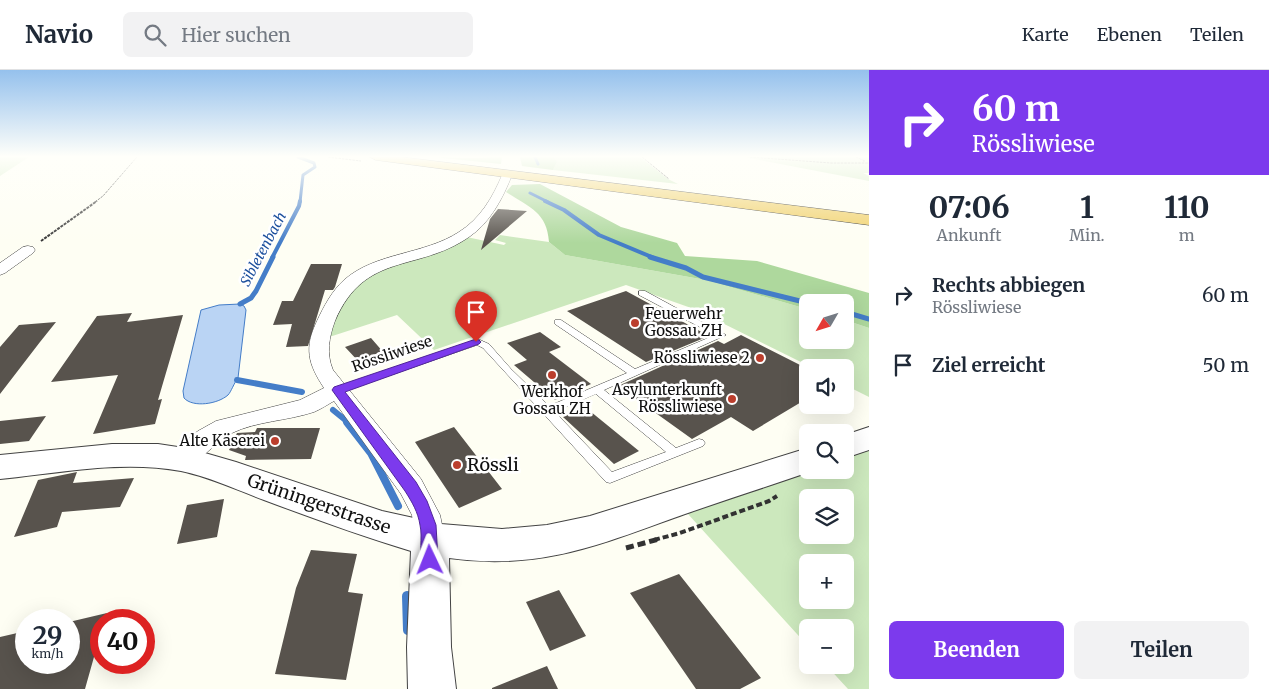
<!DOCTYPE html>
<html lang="de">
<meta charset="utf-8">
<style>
body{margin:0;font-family:Merriweather,serif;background:#f2f2f3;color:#1f2937;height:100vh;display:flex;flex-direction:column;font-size:19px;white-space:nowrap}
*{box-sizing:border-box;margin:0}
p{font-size:16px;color:#747a83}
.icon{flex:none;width:28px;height:28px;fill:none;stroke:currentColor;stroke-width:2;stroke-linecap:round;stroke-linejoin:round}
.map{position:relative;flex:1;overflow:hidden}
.details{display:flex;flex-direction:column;background:#fff;width:400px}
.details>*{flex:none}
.top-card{background:#7c3aed;color:#fff;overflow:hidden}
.needle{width:32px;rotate:231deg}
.tools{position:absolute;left:799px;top:224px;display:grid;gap:10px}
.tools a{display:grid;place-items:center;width:55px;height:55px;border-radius:8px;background:#fff;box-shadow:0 5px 20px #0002;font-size:25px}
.speed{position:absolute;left:15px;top:539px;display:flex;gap:10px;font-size:25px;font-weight:700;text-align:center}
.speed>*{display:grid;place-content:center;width:65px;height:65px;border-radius:50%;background:#fff;box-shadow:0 5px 20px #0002;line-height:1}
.speed small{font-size:12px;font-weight:400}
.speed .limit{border:8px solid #d22;background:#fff;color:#111}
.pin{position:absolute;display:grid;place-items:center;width:42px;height:42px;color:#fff;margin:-51px -21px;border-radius:50% 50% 50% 0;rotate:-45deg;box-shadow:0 0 5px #0007}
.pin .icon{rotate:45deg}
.me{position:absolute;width:55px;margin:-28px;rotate:358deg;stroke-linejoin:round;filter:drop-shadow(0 0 4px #0008)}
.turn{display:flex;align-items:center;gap:18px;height:105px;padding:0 20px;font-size:22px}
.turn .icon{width:65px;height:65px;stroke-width:2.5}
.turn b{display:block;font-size:35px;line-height:42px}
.eta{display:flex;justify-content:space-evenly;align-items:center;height:85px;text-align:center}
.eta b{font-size:30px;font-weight:700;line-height:35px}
.primary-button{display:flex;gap:10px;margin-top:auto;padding:10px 20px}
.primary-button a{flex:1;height:58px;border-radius:8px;background:#7c3aed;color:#fff;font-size:20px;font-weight:700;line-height:58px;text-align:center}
.primary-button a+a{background:#f2f2f3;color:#1f2937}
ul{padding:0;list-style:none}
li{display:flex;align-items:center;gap:15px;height:70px;padding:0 20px}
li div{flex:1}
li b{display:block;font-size:19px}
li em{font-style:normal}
header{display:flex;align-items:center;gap:30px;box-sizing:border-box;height:70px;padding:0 25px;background:#fff;border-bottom:1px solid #e0e1e3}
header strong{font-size:24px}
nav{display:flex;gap:28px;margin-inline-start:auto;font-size:18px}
.search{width:350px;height:45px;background:#f2f2f3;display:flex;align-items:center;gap:12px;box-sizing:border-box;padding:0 18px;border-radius:8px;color:#747a83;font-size:19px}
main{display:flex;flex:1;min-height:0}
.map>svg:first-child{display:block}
</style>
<header>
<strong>Navio</strong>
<div class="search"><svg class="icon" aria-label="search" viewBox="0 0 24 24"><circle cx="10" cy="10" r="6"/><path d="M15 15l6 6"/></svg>Hier suchen</div>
<nav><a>Karte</a><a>Ebenen</a><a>Teilen</a></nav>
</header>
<main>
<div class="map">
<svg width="869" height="619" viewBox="0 0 869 619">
<rect width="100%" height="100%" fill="#fefef3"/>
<!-- green -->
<path fill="#cce8bd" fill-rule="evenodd" d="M 0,87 L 29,87 L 0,106 Z
M 554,87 L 640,87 L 668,109 L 678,114 L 553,100 L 557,92 Z
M 744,87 L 869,87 L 869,103 L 863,103 L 869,106 L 869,111 Z
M 500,165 L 549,172 L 565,185 L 706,210 L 807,239 L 808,270 L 845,270 L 845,250 L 869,258 L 869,327 L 845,315 L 845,298 L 811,297 L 694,239 L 626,215 L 434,280 L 397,245 L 320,270 L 348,214 L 462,166 L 504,175 L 506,173 L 495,170 Z
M 869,368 L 869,619 L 848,619 L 826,595 L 845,595 L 845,558 L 808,558 L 807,575 L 678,433 L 808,400 L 845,400 L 845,377 ZM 808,428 L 845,428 L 845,465 L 808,465 ZM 808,492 L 845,492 L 845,530 L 808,530 Z"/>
<!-- forest -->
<path fill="#aed89d" d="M 434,87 L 472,88 L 502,87 L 501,94 Z
M 520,87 L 554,87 L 557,92 L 553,100 L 522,96 Z
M 540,114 L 621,157 L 677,173 L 685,186 L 757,191 L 869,223 L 869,258 L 845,250 L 845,232 L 808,232 L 807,239 L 706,210 L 565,185 L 549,172 C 547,142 529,137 506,122 L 512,115 Z"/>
<!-- water -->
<path fill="#bad4f4" stroke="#447dc8" d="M 240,234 L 244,236 L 246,240 L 238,308 C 234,313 231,322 228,325 C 218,334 193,338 184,328 L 183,321 L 201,240 L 219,235 Z"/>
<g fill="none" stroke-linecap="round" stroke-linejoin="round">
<!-- stream-far5 -->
<path stroke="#447dc8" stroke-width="3" d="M 298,87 L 314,93 L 315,97 L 303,105 L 300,132
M 535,87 L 538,94
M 530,123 L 548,132"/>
<!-- stream-far4 -->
<path stroke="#447dc8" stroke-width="4" d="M 545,131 L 564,140 L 599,165 L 654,188
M 272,188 L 299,136 L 300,131"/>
<!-- stream-far3 -->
<path stroke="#447dc8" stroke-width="5" d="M 650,187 L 686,198 L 703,207 L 808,233
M 240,234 L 251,228 L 256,221 L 273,187
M 845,242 L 869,249"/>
<!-- stream-far2 -->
<path stroke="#447dc8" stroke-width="6" d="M 237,310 L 302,322
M 333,340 L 349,353"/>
<!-- stream-far1 -->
<path stroke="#447dc8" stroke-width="8" d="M 347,352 L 371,383 L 398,436"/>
<!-- stream -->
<path stroke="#447dc8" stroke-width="10" d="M 407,526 L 408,560"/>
</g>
<!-- building -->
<path fill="#58534d" d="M 498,139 L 527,141 L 481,180 L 490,149 Z
M 311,194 L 342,194 L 335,217 L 333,220 L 325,220 L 308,276 L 286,277 L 292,254 L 273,255 L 282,231 L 293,231 Z
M 626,221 L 709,266 L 646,292 L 567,241 Z
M 132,243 L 127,252 L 183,245 L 158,330 L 162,329 L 155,354 L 93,364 L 118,305 L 51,312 L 97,246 Z
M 56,252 L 40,272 L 0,324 L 0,277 L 19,255 Z
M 540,262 L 561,277 L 549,282 L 591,314 L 555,330 L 514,295 L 527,290 L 507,273 Z
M 741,265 L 808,299 L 808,328 L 753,361 L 731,347 L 692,369 L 618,316 L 718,271 L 724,274 Z
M 371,268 L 384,283 L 359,292 L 345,277 Z
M 585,337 L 639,381 L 614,394 L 563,347 Z
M 46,346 L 29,371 L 0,374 L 0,351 Z
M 454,357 L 502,419 L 459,438 L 415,372 Z
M 257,358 L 320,358 L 311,389 L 245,390 L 246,386 L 229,380 L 237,363 L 255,362 Z
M 77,402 L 73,413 L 134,408 L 120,437 L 62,442 L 57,457 L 14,467 L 38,410 Z
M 224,429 L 217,467 L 177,474 L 187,435 Z
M 311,480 L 357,484 L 348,522 L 363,524 L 346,610 L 275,604 L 296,518 Z
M 679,504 L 717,552 L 761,608 L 740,619 L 696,619 L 630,523 Z
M 559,520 L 586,566 L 550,581 L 526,532 Z
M 107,543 L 105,550 L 101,550 L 101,562 L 85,619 L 0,619 L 0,567 L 26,561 L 26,592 L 69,592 L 69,552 Z
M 547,596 L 558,619 L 492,619 L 492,618 Z"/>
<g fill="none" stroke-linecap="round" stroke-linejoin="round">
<defs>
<path id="service" d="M 639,221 L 645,221 L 726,265 L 604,320 L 676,378 L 699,369 L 703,370 L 705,373 L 703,376 L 610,413 L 606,412 L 483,278 L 477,275 L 342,322 L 334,322 L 333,320 L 334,318 L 478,269 L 489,274 L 511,299 L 549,336 L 627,303 L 555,254 L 555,250 L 561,250 L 635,299 L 715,265 L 639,225 ZM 596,324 L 666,382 L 612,402 L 555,342 Z"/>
<path id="minor" d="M 507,102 L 512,105 C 503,128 490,153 469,167 C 417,203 365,181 335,251 C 329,267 326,284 333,300 L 421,409 L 440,445 L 445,469 L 441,478 L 430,482 L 419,478 L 415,469 L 412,445 L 401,424 L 334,331 C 327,335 321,339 314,342 C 287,351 257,351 232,363 C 212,373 194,403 171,396 L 167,389 L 171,382 L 198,361 L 216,351 L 300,330 L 324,318 C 308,294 304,278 317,251 C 324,236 332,221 344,210 C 376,182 424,185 459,162 C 480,149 493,127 502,105 Z
M 28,176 L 33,177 L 35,180 L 33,183 L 5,203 L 0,205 L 0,193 L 23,177 Z"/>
<path id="tertiary" d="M 869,357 L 869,380 L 845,388 L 845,365 Z
M 112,374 L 158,374 L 191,379 L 236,392 L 382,441 L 441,454 L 502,459 L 547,455 L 590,446 L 808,378 L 808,400 L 815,400 C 772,415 728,429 685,444 C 601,474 541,501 449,488 L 451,577 L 456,619 L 408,619 L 407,577 L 411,481 C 361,466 312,448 264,430 C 237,420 210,407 181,401 C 121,390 60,403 0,409 L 0,385 Z"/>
<path id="trunk" d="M 370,87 L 401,87 L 869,145 L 869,155 L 376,90 Z"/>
</defs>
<!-- service casing -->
<use href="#service" stroke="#434343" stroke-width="1"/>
<!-- minor casing -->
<use href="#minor" stroke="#434343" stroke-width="1"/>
<!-- tertiary casing -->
<use href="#tertiary" stroke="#434343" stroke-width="2"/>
<!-- trunk casing -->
<use href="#trunk" stroke="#212121" stroke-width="1"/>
<!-- path-far3 -->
<path stroke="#323232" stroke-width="1" stroke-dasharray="2.5 1" stroke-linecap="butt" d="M 328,87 L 361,91
M 642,87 L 669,109
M 750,87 L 831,93 L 869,93
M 856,87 L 865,91 L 863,91
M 95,132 L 103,126 L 137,87"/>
<!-- path-far2 -->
<path stroke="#323232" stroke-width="2" stroke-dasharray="3 1" stroke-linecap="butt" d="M 41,171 L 97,131"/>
<!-- path-far1 -->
<path stroke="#323232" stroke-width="4" stroke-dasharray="6 3" stroke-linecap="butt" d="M 824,405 L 838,400
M 654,470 L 680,463 L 769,431 L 777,426"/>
<!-- path -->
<path stroke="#323232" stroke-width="5" stroke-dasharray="8 4" stroke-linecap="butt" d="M 626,478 L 659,469"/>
<!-- service -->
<use href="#service" fill="#fff" fill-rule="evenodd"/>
<!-- minor -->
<use href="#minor" fill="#fff" fill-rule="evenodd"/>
<!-- tertiary -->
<use href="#tertiary" fill="#fff" fill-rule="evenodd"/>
<!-- trunk -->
<use href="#trunk" fill="#f0d069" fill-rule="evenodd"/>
</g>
<!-- sky -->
<linearGradient id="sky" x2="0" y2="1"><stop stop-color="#95c1ed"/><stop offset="0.5" stop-color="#fffffa"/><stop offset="1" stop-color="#fffffa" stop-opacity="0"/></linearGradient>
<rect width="869" height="173" fill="url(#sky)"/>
<!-- route -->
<path fill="#7c3aed" stroke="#51269a" d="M 476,269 L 479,270 L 481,272 L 479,274 L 345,322 L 416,412 L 427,431 L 436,455 L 438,490 L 436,495 L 430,497 L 424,495 C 418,483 423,468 420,455 C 418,442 412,432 405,421 L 332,320 L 334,317 Z"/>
<!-- markers -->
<g fill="#bb3e2d" stroke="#fff" stroke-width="2">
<circle cx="635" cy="253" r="5"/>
<circle cx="760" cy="288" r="5"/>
<circle cx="552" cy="305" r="5"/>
<circle cx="732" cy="329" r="5"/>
<circle cx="275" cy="371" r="5"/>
<circle cx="457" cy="395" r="5"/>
</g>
<g text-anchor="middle" stroke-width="5" stroke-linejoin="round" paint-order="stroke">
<!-- far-water labels -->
<g font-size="14" font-style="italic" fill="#1d509d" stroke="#fff">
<text transform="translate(263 179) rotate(-62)" y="5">Sibletenbach</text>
</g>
<!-- poi labels -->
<g font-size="15" fill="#101010" stroke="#fff" text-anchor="end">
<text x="645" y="249" text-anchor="start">Feuerwehr<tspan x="645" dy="17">Gossau ZH</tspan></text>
<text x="750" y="293">Rössliwiese 2</text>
<text x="722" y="325">Asylunterkunft<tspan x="722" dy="17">Rössliwiese</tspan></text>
<text x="552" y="327" text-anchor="middle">Werkhof<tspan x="552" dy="17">Gossau ZH</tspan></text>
<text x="265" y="376">Alte Käserei</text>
</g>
<!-- street labels -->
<g font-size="15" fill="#101010" stroke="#fff">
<text transform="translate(392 284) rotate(-19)" y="5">Rössliwiese</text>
</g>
<!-- near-poi labels -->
<g font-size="18" fill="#101010" stroke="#fff" text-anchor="start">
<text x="467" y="401">Rössli</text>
</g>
<!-- near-street labels -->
<g font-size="18" fill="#101010" stroke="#fff">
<text transform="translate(319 434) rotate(19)" y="6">Grüningerstrasse</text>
</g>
</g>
</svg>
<div class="tools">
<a><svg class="needle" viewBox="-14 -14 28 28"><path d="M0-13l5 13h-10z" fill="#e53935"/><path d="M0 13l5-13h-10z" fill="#747a83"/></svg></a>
<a><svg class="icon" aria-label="sound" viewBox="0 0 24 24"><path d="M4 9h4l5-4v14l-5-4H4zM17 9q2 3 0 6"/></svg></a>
<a><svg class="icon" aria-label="search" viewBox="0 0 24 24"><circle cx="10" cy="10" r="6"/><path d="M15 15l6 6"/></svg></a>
<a><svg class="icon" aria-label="layers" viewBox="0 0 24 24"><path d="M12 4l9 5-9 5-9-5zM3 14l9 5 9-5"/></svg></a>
<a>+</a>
<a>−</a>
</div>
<div class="speed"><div>29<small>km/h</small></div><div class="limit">40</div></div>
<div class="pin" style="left:476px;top:272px;background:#d93025"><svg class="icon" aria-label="arrive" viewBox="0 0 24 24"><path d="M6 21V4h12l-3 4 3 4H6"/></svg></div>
<svg class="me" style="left:430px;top:490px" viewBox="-20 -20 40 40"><path d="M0-17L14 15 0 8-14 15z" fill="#7c3aed" stroke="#fff" stroke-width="4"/></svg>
</div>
<section class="details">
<div class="top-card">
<div class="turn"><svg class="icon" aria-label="right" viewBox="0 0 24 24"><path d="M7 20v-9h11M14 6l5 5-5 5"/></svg><div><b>60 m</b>Rössliwiese</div></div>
</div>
<div class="eta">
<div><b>07:06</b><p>Ankunft</p></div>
<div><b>1</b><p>Min.</p></div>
<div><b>110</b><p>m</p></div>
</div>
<ul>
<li><svg class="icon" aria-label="right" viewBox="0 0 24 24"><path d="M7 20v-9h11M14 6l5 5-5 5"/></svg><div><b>Rechts abbiegen</b><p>Rössliwiese</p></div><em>60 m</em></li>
<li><svg class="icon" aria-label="arrive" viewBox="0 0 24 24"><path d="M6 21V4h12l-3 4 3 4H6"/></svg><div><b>Ziel erreicht</b></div><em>50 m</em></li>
</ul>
<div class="primary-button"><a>Beenden</a><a>Teilen</a></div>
</section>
</main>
